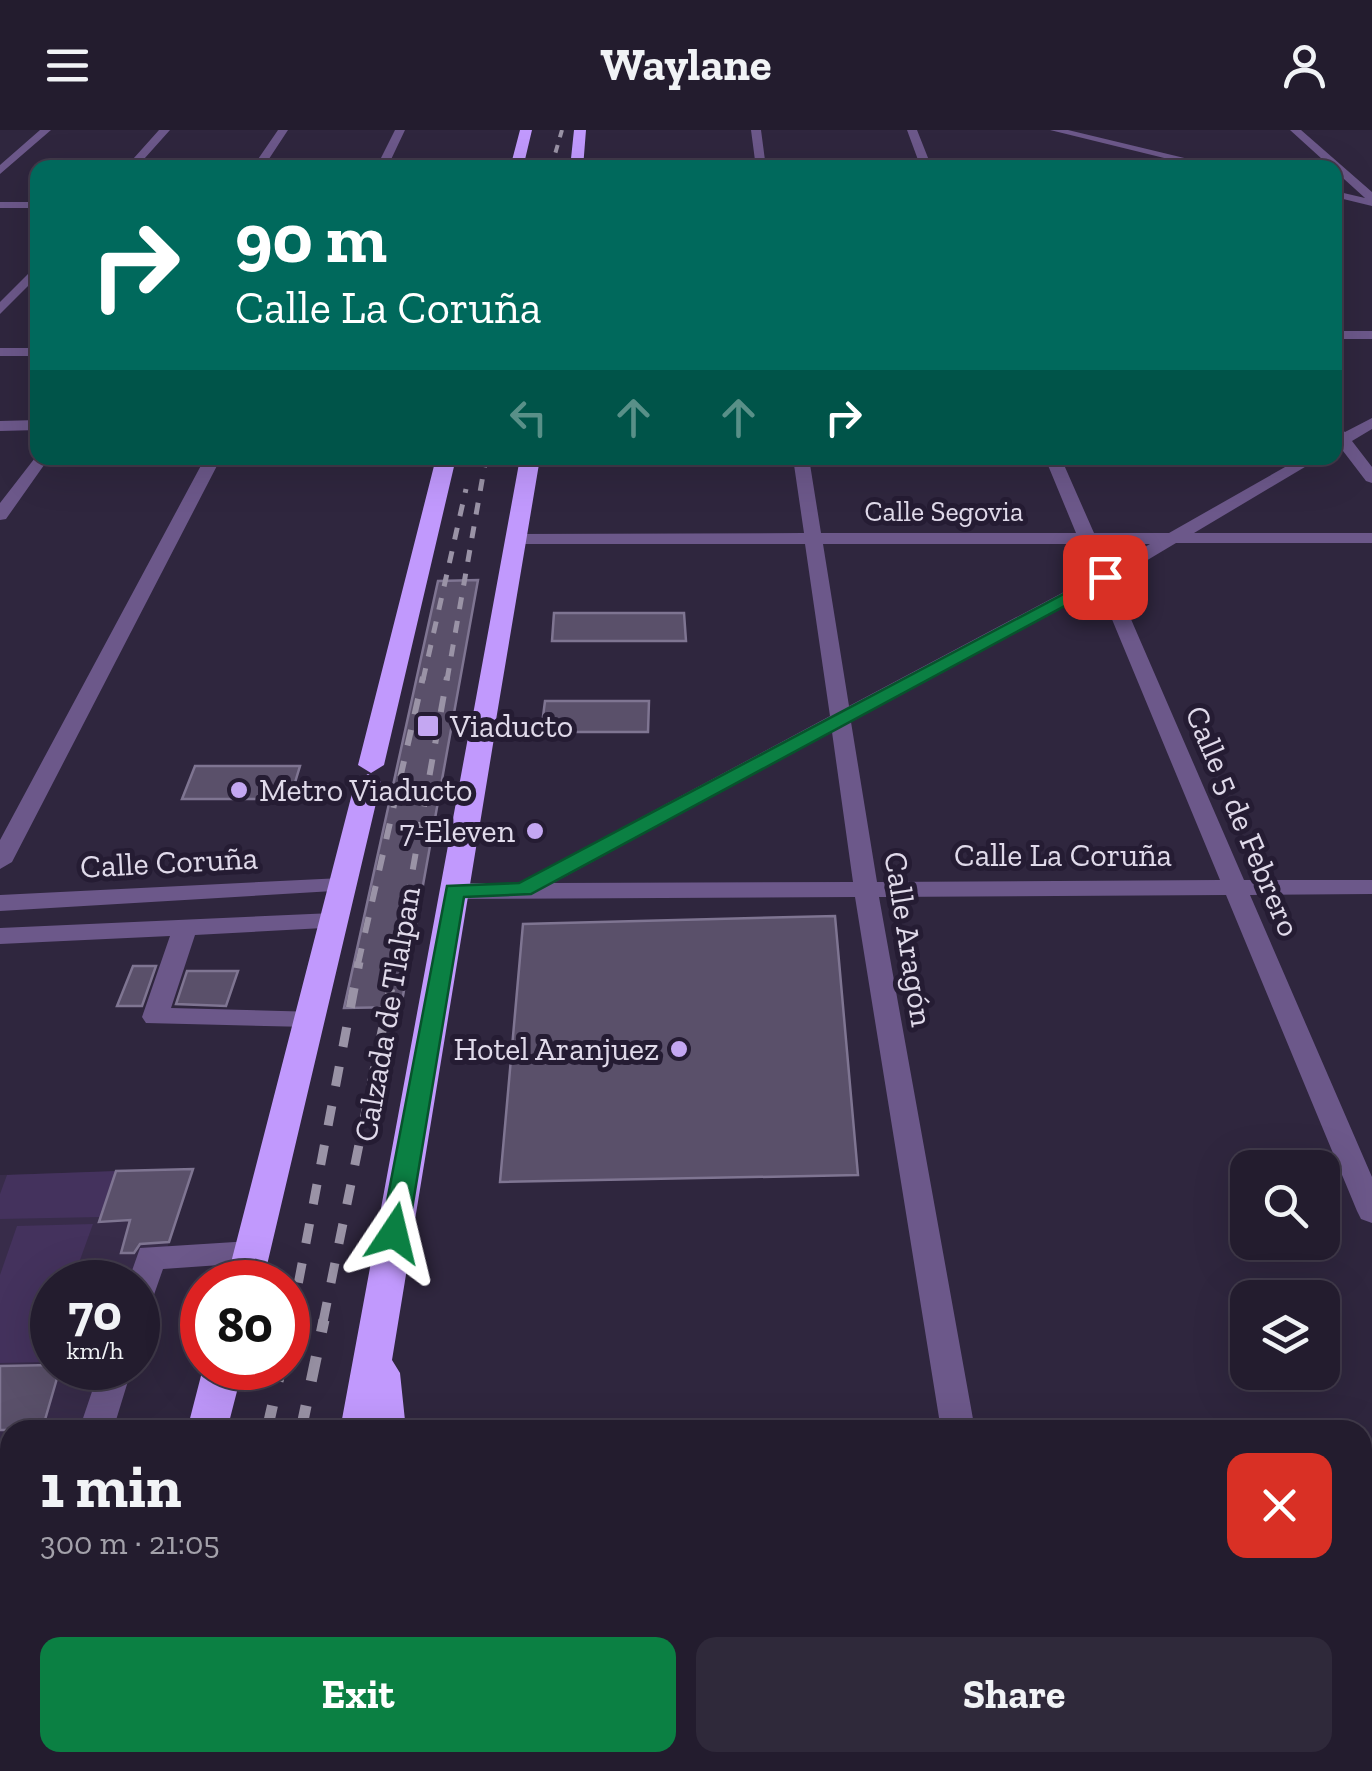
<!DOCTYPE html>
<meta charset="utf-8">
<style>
body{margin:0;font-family:"Zilla Slab",serif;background:#2f293a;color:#f1f3f6;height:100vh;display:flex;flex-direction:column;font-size:38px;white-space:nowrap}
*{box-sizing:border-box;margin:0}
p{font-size:32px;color:#a3a1aa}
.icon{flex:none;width:55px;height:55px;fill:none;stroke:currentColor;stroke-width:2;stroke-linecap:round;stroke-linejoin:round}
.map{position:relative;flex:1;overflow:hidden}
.panel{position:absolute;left:0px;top:1290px;width:1372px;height:352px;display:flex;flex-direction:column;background:#231c2e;border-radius:30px 30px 0 0;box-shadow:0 10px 40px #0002,0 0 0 2px #403a4a}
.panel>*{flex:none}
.banner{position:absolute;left:30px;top:30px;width:1312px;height:305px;border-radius:20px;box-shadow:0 10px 40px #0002,0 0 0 2px #403a4a;background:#00695c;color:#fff;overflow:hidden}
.controls{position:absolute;left:1230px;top:1020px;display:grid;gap:20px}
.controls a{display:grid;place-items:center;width:110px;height:110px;border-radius:20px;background:#231c2e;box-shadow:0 10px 40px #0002,0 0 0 2px #403a4a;font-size:50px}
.speed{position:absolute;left:30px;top:1130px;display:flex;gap:20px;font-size:50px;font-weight:700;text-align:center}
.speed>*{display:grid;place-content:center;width:130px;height:130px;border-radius:50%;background:#231c2e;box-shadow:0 10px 40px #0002,0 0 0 2px #403a4a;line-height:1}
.speed small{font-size:25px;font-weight:400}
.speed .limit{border:15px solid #d22;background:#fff;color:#111}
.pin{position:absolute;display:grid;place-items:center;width:85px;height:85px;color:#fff;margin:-42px;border-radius:20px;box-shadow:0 5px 15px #0006}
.me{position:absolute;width:110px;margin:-55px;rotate:10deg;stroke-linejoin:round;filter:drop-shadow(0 0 8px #0008)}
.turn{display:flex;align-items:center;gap:35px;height:210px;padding:0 40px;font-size:45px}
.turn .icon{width:130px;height:130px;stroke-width:2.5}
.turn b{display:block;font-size:70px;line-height:85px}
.lanes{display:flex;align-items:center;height:95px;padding:0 40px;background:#0003;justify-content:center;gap:50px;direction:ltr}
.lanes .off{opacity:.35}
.round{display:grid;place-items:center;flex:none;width:105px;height:105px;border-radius:20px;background:#2f293a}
.head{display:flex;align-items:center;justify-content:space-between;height:170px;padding:0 40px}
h1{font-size:60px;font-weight:700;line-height:75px}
.button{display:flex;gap:20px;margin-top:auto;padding:20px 40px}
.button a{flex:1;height:115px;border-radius:20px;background:#0b8043;color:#fff;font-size:40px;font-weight:700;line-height:115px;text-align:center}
.button a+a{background:#2f293a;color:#f1f3f6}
header{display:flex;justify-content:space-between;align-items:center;height:130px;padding:0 40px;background:#231c2e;font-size:45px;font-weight:700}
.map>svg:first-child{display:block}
</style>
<header><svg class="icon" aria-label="menu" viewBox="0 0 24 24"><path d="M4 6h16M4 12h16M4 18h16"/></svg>Waylane<svg class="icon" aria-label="person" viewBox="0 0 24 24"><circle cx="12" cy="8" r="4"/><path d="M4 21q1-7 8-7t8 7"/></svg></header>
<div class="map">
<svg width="1372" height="1641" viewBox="0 0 1372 1641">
<rect width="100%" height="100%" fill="#2f263e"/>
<!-- built -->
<path fill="#382c4a" d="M 193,1039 L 138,1207 L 138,1152 L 52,1152 L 52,1238 L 128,1238 L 107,1300 L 10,1300 L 10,1521 L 0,1526 L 0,1045 Z"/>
<!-- green -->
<path fill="#44325d" d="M 116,1041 L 101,1087 L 0,1089 L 0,1064 L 7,1045 Z
M 93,1094 L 72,1152 L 52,1152 L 52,1211 L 45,1232 L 0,1233 L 0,1145 L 17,1096 Z"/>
<!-- building -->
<path fill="#5a506a" stroke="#7f7592" stroke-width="2.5" d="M 478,450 L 401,877 L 344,878 L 438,451 Z
M 554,483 L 684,483 L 686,511 L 552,511 Z
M 545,571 L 649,571 L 648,602 L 541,602 Z
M 195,636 L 300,636 L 290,669 L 182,669 Z
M 835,786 L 858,1045 L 500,1052 L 523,794 Z
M 133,836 L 156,836 L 142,876 L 117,876 Z
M 187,841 L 238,841 L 226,876 L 176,874 Z
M 193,1039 L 169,1112 L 140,1114 L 134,1123 L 121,1123 L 130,1090 L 99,1092 L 116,1041 Z
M 52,1235 L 60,1238 L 42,1300 L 0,1300 L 0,1236 Z"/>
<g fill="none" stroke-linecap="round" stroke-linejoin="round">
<!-- path -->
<path stroke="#7a7287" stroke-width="9" stroke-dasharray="8 11" stroke-linecap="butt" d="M 0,1418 L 10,1418
M 0,1427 L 9,1426 L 7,1438"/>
<!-- minor -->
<path fill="#6c588a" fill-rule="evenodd" d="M 40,0 L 51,0 L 0,44 L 0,35 Z
M 159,0 L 170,0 L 136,38 L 125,38 Z
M 278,0 L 288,0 L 263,38 L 252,38 Z
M 395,0 L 405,0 L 387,38 L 376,38 Z
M 751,0 L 761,0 L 766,38 L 756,38 Z
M 907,0 L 917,0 L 932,38 L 921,38 Z
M 1050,0 L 1068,0 L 1226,38 L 1205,38 Z
M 1290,0 L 1301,0 L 1372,62 L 1372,76 L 1335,67 L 1335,61 L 1365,68 Z
M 0,72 L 38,72 L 38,78 L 0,78 Z
M 38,134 L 38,146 L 0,184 L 0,172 Z
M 1335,201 L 1372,201 L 1372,209 L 1335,209 Z
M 0,218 L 38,218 L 38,226 L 0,226 Z
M 1372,288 L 1372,299 L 1352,311 L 1372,337 L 1372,353 L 1366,351 L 1340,317 L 1335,319 L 1335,295 L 1345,302 Z
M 38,290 L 38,300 L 0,301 L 0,291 Z
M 38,324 L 38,328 L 49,328 L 6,389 L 0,390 L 0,373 Z
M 205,328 L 221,328 L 12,732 L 0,739 L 0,710 Z
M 793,328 L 809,328 L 821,403 L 1076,403 L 1045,328 L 1061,328 L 1094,403 L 1169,403 L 1301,328 L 1320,328 L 1194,403 L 1372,403 L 1372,413 L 1176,413 L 1114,450 L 1244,750 L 1372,750 L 1372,764 L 1250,765 L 1372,1047 L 1372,1093 L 1361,1089 L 1357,1081 L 1226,765 L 879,767 L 975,1300 L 941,1300 L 855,767 L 454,769 L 442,761 L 454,753 L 519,753 L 830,586 L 805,414 L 516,414 L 507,409 L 516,404 L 804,403 ZM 823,414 L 1080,414 L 1094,446 L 849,576 ZM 1098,414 L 1150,414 L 1108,438 ZM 1099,458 L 1220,750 L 877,752 L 851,592 ZM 832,602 L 853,752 L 553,753 Z
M 342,748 L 354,755 L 350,760 L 0,781 L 0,765 Z
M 333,783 L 342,785 L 345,791 L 342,797 L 195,805 L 171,878 L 318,882 L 322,888 L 318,894 L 309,897 L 146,893 L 142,887 L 170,806 L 0,814 L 0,798 Z
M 251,1111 L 262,1114 L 266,1123 L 262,1132 L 163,1139 L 149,1179 L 138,1183 L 138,1152 L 128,1152 L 140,1118 Z
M 100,1238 L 132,1238 L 113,1300 L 79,1300 Z"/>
<!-- major -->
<path fill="#ac82e9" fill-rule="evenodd" d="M 1372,1323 L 1372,1355 L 1362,1357 L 1362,1326 Z
M 1372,1425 L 1372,1459 L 1362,1462 L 1362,1427 Z"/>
<!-- highway -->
<path fill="#c199fd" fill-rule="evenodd" d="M 520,0 L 532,0 L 523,38 L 510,38 Z
M 574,0 L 586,0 L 583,38 L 570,38 Z
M 436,328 L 456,328 L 384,635 L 371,643 L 358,635 Z
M 520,328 L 540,328 L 496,590 L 489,596 L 495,602 L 392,1230 L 400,1243 L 406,1300 L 340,1300 L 469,602 L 477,596 L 472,590 Z
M 368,644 L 381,652 L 263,1152 L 226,1152 L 355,652 Z
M 203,1238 L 243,1238 L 227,1300 L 187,1300 Z
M 10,1538 L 10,1586 L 0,1590 L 0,1542 Z
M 106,1632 L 154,1632 L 152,1641 L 104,1641 Z
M 278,1632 L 326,1632 L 325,1641 L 277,1641 Z
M 508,1632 L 579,1632 L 583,1641 L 504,1641 Z
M 648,1632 L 699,1632 L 703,1641 L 652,1641 Z"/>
<!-- rail-far4 -->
<path stroke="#9a93a6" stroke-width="4" stroke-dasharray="8 8" stroke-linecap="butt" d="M 551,38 L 562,0"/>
<!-- rail-far3 -->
<path stroke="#9a93a6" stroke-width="5" stroke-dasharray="12 12" stroke-linecap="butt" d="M 423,550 L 466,359
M 447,550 L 486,328"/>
<!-- rail-far2 -->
<path stroke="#9a93a6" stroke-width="6" stroke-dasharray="16 16" stroke-linecap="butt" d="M 358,834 L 423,547
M 396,834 L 447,547"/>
<!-- rail-far1 -->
<path stroke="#9a93a6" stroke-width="9" stroke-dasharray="20 20" stroke-linecap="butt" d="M 291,1192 L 359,832
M 323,1192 L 396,832"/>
<!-- rail -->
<path stroke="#9a93a6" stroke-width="11" stroke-dasharray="25 25" stroke-linecap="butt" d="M 288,1205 L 291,1190
M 267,1300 L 281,1238
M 301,1300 L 324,1190
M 195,1641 L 197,1632
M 231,1641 L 233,1632"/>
</g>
<!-- route -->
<path fill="#0b8043" stroke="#07532c" stroke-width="2.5" d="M 1105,442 L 1111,443 L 1111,451 L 531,764 L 464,767 L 408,1103 L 404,1110 L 394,1114 L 385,1110 L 381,1103 L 447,756 L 519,753 Z"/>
<!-- markers -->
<g fill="#c4a7f2" stroke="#251c33" stroke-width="4">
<rect x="416" y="584" width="24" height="24" rx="5"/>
<circle cx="239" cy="660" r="10"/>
<circle cx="535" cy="701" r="10"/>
<circle cx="679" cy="919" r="10"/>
</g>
<g text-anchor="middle" stroke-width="10" stroke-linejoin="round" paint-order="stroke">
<!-- far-street labels -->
<g font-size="28" fill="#e0daea" stroke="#251c33">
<text x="944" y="391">Calle Segovia</text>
</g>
<!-- poi labels -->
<g font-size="32" fill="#e0daea" stroke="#251c33" text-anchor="start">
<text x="450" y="607">Viaducto</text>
<text x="259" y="671">Metro Viaducto</text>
<text x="515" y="712" text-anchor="end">7-Eleven</text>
<text x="659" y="930" text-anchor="end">Hotel Aranjuez</text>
</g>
<!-- street labels -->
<g font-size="32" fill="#e0daea" stroke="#251c33">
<text transform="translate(1243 691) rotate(67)" y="11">Calle 5 de Febrero</text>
<text x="1063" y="736">Calle La Coruña</text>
<text transform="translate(169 732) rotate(-3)" y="11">Calle Coruña</text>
<text transform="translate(909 809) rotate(81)" y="11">Calle Aragón</text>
<text transform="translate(387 884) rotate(-80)" y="11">Calzada de Tlalpan</text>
</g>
</g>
</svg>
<div class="controls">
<a><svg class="icon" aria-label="search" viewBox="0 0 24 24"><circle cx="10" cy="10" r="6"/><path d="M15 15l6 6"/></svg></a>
<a><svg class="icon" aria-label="layers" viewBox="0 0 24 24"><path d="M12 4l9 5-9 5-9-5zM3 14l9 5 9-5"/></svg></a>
</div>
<div class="speed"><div>70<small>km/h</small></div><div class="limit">80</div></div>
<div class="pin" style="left:1105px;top:447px;background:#d93025"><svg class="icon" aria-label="arrive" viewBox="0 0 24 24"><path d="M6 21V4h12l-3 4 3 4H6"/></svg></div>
<svg class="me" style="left:394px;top:1103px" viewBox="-20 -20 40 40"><path d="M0-17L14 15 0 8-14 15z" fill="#0b8043" stroke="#fff" stroke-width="4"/></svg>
<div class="banner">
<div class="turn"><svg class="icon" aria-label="right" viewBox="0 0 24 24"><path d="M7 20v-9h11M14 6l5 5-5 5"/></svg><div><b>90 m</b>Calle La Coruña</div></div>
<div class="lanes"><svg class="icon off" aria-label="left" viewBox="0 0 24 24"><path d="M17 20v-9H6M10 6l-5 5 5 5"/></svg><svg class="icon off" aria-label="ahead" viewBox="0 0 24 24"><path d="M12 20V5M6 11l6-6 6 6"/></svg><svg class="icon off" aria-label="ahead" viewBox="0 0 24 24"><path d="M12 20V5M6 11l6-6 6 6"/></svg><svg class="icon" aria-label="right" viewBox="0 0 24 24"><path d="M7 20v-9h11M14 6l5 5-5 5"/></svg></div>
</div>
<section class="panel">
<div class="head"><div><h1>1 min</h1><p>300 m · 21:05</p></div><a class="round" style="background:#d93025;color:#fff"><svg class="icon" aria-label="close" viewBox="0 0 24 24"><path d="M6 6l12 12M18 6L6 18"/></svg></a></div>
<div class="button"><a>Exit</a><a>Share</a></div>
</section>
</div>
